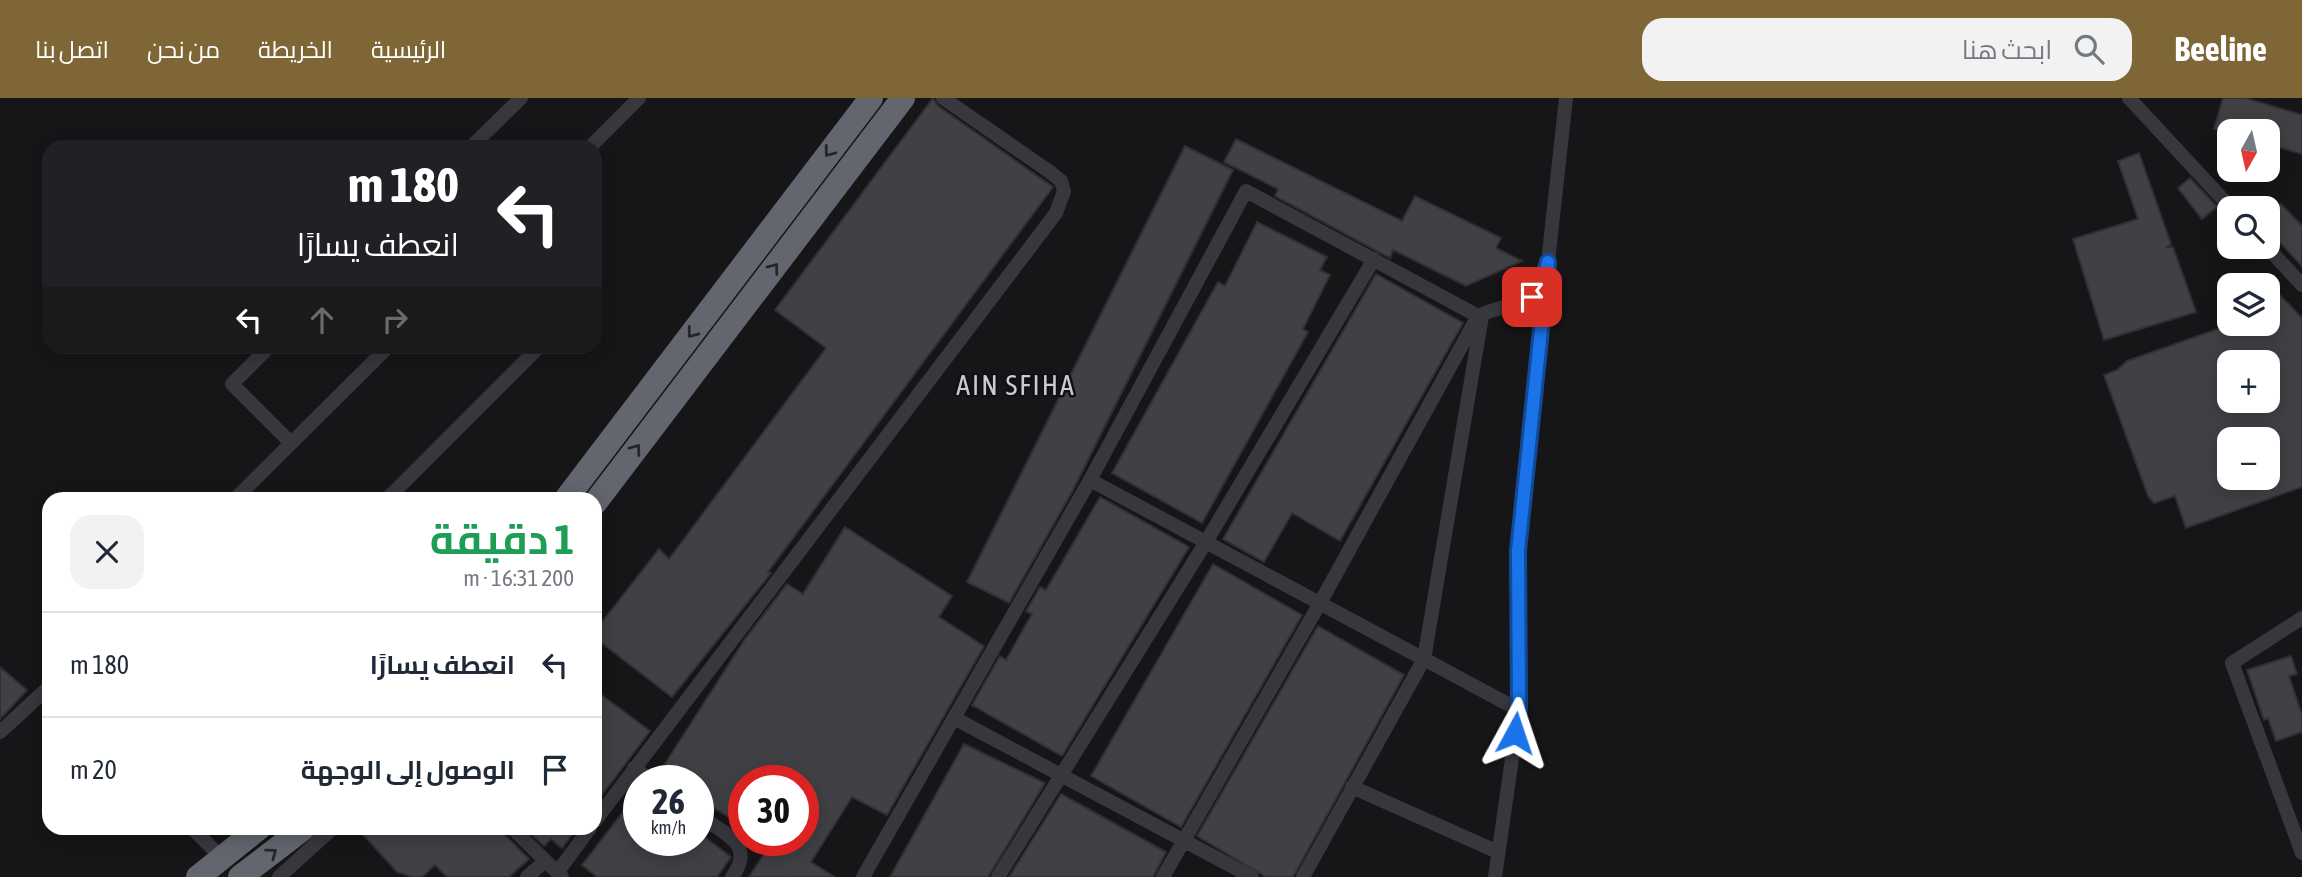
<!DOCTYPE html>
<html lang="ar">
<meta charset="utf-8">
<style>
body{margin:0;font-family:"Asap Condensed",Cairo,sans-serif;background:#f2f2f3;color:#1f2937;direction:rtl;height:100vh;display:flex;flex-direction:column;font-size:26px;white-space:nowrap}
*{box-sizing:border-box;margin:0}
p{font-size:23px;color:#747a83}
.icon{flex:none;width:38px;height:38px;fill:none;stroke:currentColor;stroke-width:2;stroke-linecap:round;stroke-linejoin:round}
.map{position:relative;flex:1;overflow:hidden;direction:ltr}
.details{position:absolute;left:42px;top:394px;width:560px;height:343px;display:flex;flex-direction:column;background:#fff;border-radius:21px;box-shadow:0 4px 18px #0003;direction:rtl}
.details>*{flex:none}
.guide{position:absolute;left:42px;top:42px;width:560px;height:214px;border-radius:21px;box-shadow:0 4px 18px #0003;direction:rtl;background:#202124;color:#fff;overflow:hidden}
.needle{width:46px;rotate:188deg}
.tools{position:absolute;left:2217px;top:21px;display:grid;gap:14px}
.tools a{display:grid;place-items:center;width:63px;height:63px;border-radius:14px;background:#fff;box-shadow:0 4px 18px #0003;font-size:35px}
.speed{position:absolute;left:623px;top:667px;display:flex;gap:14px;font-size:35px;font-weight:700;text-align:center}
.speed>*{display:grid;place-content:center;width:91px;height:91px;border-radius:50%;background:#fff;box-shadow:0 4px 18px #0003;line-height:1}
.speed small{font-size:18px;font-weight:400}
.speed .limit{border:10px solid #d22;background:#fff;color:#111}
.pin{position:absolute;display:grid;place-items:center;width:60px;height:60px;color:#fff;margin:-30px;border-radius:14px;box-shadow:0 4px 10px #0006}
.me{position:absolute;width:77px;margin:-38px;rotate:5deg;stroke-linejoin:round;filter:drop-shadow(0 0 5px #0008)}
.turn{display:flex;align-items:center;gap:24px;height:147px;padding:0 28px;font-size:32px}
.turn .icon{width:91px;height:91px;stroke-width:2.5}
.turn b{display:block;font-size:49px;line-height:60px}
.lanes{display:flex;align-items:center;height:66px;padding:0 28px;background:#0003;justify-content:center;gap:35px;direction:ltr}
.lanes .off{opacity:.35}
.round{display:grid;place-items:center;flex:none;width:74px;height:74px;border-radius:21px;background:#f2f2f3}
.summary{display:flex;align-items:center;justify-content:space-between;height:119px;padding:0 28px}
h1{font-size:42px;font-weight:700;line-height:52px;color:#1e9e55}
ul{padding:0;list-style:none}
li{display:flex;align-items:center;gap:21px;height:105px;padding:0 28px;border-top:2px solid #e0e1e3}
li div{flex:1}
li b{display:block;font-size:26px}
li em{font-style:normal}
header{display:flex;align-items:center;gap:42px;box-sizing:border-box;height:98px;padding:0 35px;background:#7e6636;color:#fff}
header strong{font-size:33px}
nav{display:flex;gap:38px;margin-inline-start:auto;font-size:24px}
.search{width:490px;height:63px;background:#f2f2f3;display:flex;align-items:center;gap:18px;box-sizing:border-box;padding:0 24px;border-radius:21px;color:#747a83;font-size:26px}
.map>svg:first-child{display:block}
</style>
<header>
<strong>Beeline</strong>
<div class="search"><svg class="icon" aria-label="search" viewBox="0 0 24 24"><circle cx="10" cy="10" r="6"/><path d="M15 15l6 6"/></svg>ابحث هنا</div>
<nav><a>الرئيسية</a><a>الخريطة</a><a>من نحن</a><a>اتصل بنا</a></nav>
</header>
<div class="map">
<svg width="2302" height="779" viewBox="0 0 2302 779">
<rect width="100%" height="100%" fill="#161618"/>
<!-- building -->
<path fill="#404145" stroke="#303034" stroke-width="2" fill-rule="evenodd" d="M 933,0 L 938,8 L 1053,89 L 768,474 L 771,475 L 672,599 L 595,540 L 595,533 L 659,451 L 669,461 L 826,250 L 775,212 Z
M 2223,0 L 2245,0 L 2302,17 L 2302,56 L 2268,46 L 2268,33 L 2214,31 Z
M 1236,41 L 1402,123 L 1415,98 L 1501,140 L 1496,150 L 1522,163 L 1466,188 L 1393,152 L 1390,160 L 1275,98 L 1278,91 L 1224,64 Z
M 1185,48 L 1233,72 L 1073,392 L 1009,505 L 967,484 Z
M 2139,55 L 2171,146 L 2167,149 L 2173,149 L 2196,214 L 2104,242 L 2073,141 L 2138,121 L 2118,63 Z
M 2190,80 L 2217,109 L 2202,121 L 2178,90 Z
M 2281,106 L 2302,128 L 2302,168 L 2268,132 L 2268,118 Z
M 1257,124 L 1327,159 L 1320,172 L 1330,177 L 1303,231 L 1308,234 L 1202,425 L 1112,375 L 1218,184 L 1225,188 Z
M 1376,176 L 1463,225 L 1340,443 L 1292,415 L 1264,464 L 1223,441 Z
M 2281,198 L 2302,220 L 2302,389 L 2186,430 L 2175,398 L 2154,405 L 2148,398 L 2104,277 L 2117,272 L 2127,263 L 2232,226 L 2268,226 L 2268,202 ZM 2230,264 L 2268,264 L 2268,303 L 2230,303 ZM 2230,341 L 2268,341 L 2268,380 L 2230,380 Z
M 1100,399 L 1189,449 L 1062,658 L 972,607 L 1000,558 L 1006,562 L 1032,516 L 1026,513 L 1040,489 L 1046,492 Z
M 845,429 L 952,498 L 939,519 L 984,548 L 887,717 L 852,699 L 811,764 L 835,779 L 749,779 L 773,742 L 803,742 L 803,682 L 744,682 L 744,729 L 698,700 L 698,682 L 671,682 L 659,675 L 745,541 L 787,486 L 803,496 Z
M 1213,466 L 1302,517 L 1181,729 L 1091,678 Z
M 1318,528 L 1404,577 L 1293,779 L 1266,779 L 1197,738 Z
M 2291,558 L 2297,576 L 2289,578 L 2302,617 L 2302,634 L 2276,643 L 2268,620 L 2264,622 L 2247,572 Z
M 0,569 L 27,592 L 0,621 Z
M 595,592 L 650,633 L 595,706 Z
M 964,646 L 1045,685 L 988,779 L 890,779 Z
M 639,693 L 639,742 L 698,742 L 698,734 L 731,759 L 717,779 L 597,779 L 582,767 Z
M 1061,696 L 1166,754 L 1153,779 L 1009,779 Z
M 357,730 L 503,730 L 505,737 L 529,761 L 509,779 L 447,779 L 435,767 L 422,779 L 412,779 L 397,774 Z
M 525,730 L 577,730 L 562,750 L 551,741 L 544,748 Z"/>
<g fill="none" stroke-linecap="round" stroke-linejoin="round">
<!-- street -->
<path stroke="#37383d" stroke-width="14" d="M 2129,0 L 2231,110
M 471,49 L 521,0
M 590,49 L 639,0
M 2267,149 L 2302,187
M 270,248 L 232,286 L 291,345
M 1090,382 L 1519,612
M 235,401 L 389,248
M 387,401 L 540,248
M 2302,520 L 2232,565 L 2302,755
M 954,620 L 1252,779
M 0,634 L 49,589
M 634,670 L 651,682
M 1352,689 L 1498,754
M 698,717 C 723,735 757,746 732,779
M 595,723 L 1056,115 L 1064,93 L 1061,83 L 1050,74 L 943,0
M 192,730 L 222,760
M 512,730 L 562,779
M 557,775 L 590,730
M 279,779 L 333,730
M 527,779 L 544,764
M 863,779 L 1090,382 L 1246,93 L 1478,218 C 1518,200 1533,214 1548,164 L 1566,0
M 998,779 L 1206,444 L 1374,161
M 1163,779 L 1320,505 L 1478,218
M 1303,779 L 1424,561 L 1482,218
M 1495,779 L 1519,612 L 1518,453 L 1546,183"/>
<!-- highway -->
<path stroke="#63666e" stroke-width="24" d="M 566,401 L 871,0
M 595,405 L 903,0
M 198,779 L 259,730
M 240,779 L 304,730"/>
</g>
<!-- one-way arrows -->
<defs><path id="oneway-chevron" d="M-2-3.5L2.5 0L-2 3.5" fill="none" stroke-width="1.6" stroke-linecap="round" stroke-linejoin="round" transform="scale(1.75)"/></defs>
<g stroke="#26262a">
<use href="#oneway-chevron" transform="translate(829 54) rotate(127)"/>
<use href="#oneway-chevron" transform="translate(774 170) rotate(-53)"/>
<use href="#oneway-chevron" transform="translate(692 235) rotate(127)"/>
<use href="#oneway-chevron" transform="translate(636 351) rotate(-53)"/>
<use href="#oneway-chevron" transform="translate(272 755) rotate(-37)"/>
</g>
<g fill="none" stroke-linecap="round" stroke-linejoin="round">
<defs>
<path id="route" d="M 1515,635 L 1519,612 L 1518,453 L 1548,164 L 1541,189 L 1532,199"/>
</defs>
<!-- route casing -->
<use href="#route" stroke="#114b97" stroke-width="18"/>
<!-- route -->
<use href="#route" stroke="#1a73e8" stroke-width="12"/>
</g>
<g text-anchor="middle" stroke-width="5" stroke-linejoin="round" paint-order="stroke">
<!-- quarter labels -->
<g font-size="28" letter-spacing="2" fill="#c9ccd4" stroke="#111113">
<text x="1016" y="297">AIN SFIHA</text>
</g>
</g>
</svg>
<div class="tools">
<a><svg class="needle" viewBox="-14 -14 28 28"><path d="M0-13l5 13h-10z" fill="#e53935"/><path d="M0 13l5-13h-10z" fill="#747a83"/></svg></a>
<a><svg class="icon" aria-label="search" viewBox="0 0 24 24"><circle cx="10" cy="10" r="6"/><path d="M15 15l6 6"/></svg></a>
<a><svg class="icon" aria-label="layers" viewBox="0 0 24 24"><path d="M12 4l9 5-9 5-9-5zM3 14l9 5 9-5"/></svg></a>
<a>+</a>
<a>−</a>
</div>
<div class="speed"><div>26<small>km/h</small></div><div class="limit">30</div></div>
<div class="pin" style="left:1532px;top:199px;background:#d93025"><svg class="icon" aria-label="arrive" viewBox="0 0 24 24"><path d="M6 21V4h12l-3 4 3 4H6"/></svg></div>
<svg class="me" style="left:1515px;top:635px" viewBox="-20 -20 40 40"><path d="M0-17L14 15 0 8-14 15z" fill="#1a73e8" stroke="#fff" stroke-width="4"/></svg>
<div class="guide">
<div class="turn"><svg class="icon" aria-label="left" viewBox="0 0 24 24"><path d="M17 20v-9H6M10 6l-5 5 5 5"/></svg><div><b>180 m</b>انعطف يسارًا</div></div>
<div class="lanes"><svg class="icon" aria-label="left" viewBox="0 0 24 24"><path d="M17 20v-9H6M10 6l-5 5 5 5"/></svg><svg class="icon off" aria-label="ahead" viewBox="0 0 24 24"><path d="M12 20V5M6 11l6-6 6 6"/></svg><svg class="icon off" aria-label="right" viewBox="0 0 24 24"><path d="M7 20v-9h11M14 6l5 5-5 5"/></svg></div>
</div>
<section class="details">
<div class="summary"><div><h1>1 دقيقة</h1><p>200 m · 16:31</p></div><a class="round"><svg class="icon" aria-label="close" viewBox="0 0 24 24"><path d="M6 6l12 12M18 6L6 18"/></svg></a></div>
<ul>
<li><svg class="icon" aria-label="left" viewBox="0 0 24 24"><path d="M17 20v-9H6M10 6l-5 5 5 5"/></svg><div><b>انعطف يسارًا</b></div><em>180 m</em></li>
<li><svg class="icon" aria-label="arrive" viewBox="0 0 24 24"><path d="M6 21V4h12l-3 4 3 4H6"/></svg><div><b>الوصول إلى الوجهة</b></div><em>20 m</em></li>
</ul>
</section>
</div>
